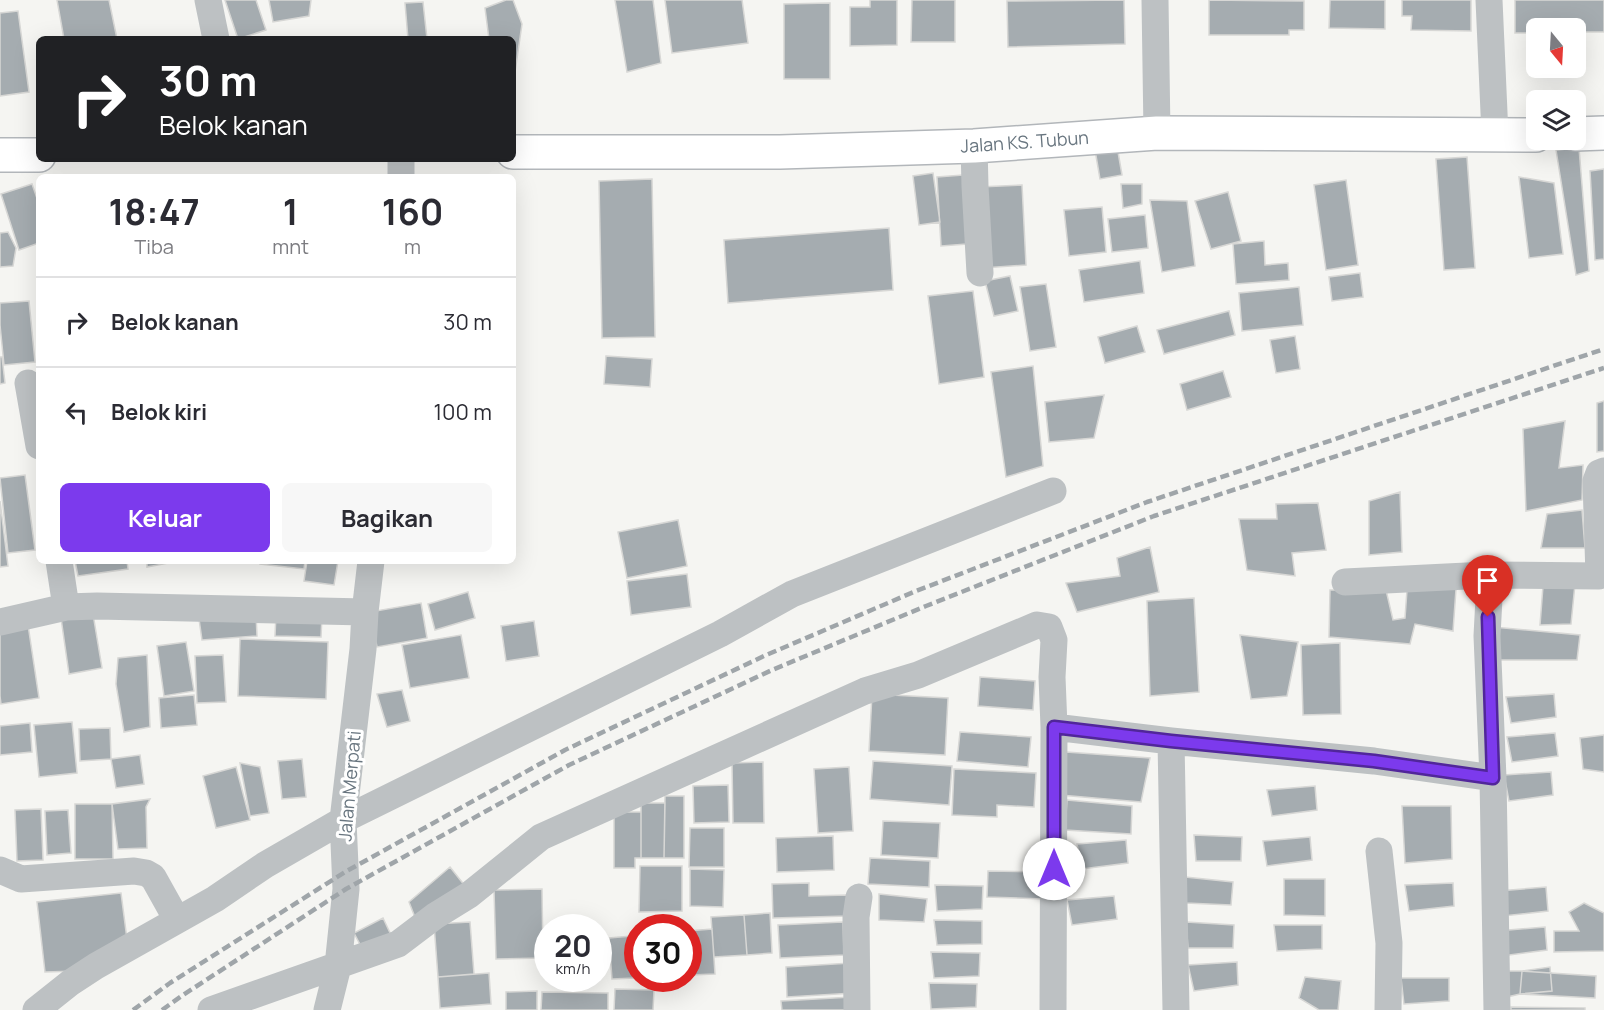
<!DOCTYPE html>
<html lang="id">
<style>
body{margin:0;font-family:Manrope,sans-serif;background:#f7f7f7;color:#2b2b33;height:100vh;display:flex;flex-direction:column;font-size:22px;white-space:nowrap}
*{box-sizing:border-box;margin:0}
p{font-size:20px;color:#7c7c81}
.icon{flex:none;width:33px;height:33px;fill:none;stroke:currentColor;stroke-width:2;stroke-linecap:round;stroke-linejoin:round}
.map{position:relative;flex:1;overflow:hidden}
.details{position:absolute;left:36px;top:174px;width:480px;height:390px;display:flex;flex-direction:column;background:#fff;border-radius:9px;box-shadow:0 6px 24px #0002}
.details>*{flex:none}
.guide{position:absolute;left:36px;top:36px;width:480px;height:126px;border-radius:9px;box-shadow:0 6px 24px #0002;background:#202124;color:#fff;overflow:hidden}
.needle{width:39px;rotate:162deg}
.tools{position:absolute;left:1526px;top:18px;display:grid;gap:12px}
.tools a{display:grid;place-items:center;width:60px;height:60px;border-radius:9px;background:#fff;box-shadow:0 6px 24px #0002;font-size:30px}
.speed{position:absolute;left:534px;top:914px;display:flex;gap:12px;font-size:30px;font-weight:700;text-align:center}
.speed>*{display:grid;place-content:center;width:78px;height:78px;border-radius:50%;background:#fff;box-shadow:0 6px 24px #0002;line-height:1}
.speed small{font-size:15px;font-weight:400}
.speed .limit{border:9px solid #d22;background:#fff;color:#111}
.pin{position:absolute;display:grid;place-items:center;width:51px;height:51px;color:#fff;margin:-62px -26px;border-radius:50% 50% 50% 0;rotate:-45deg;box-shadow:0 0 6px #0007}
.pin .icon{rotate:45deg}
.me{position:absolute;width:66px;margin:-33px;rotate:0deg;stroke-linejoin:round;filter:drop-shadow(0 0 4px #0008)}
.turn{display:flex;align-items:center;gap:21px;height:126px;padding:0 24px;font-size:27px}
.turn .icon{width:78px;height:78px;stroke-width:2.5}
.turn b{display:block;font-size:42px;line-height:51px}
.eta{display:flex;justify-content:space-evenly;align-items:center;height:102px;text-align:center}
.eta b{font-size:36px;font-weight:700;line-height:42px}
.cta{display:flex;gap:12px;margin-top:auto;padding:12px 24px}
.cta a{flex:1;height:69px;border-radius:9px;background:#7c3aed;color:#fff;font-size:24px;font-weight:700;line-height:69px;text-align:center}
.cta a+a{background:#f7f7f7;color:#2b2b33}
ul{padding:0;list-style:none}
li{display:flex;align-items:center;gap:18px;height:90px;padding:0 24px;border-top:2px solid #e1e1e2}
li div{flex:1}
li b{display:block;font-size:22px}
li em{font-style:normal}
.map>svg:first-child{display:block}
</style>
<div class="map">
<svg width="1604" height="1010" viewBox="0 0 1604 1010">
<rect width="100%" height="100%" fill="#f5f5f2"/>
<!-- building -->
<path fill="#a5acb0" stroke="#d7d7d5" stroke-width="1.5" d="M 57,0 L 109,0 L 117,39 L 64,39 Z
M 225,0 L 256,0 L 266,30 L 238,39 Z
M 269,0 L 311,0 L 309,16 L 273,22 Z
M 506,0 L 513,0 L 522,24 L 515,72 L 513,73 L 513,39 L 489,39 L 485,8 Z
M 615,0 L 653,0 L 661,63 L 627,72 Z
M 665,0 L 742,0 L 748,43 L 672,53 Z
M 870,0 L 897,0 L 897,45 L 850,46 L 850,7 L 870,7 Z
M 912,0 L 955,0 L 955,42 L 911,42 Z
M 1124,0 L 1125,44 L 1008,47 L 1007,1 Z
M 1209,0 L 1304,1 L 1304,30 L 1289,30 L 1289,35 L 1209,35 Z
M 1330,0 L 1385,0 L 1385,29 L 1329,28 Z
M 1402,0 L 1471,0 L 1471,31 L 1411,30 L 1412,16 L 1402,16 Z
M 1515,0 L 1604,0 L 1604,32 L 1575,32 L 1575,28 L 1536,28 L 1536,33 L 1515,33 Z
M 423,2 L 427,39 L 408,39 L 405,3 Z
M 830,3 L 830,79 L 784,79 L 784,4 Z
M 18,11 L 29,92 L 0,96 L 0,13 Z
M 1117,146 L 1122,175 L 1100,179 L 1095,150 Z
M 1579,148 L 1589,271 L 1576,275 L 1556,150 Z
M 1467,157 L 1475,268 L 1444,270 L 1436,159 Z
M 1604,169 L 1604,259 L 1595,260 L 1590,171 Z
M 933,173 L 940,222 L 919,225 L 913,176 Z
M 963,175 L 967,244 L 941,246 L 937,177 Z
M 1519,177 L 1554,183 L 1563,254 L 1529,258 Z
M 652,179 L 655,337 L 602,338 L 599,181 Z
M 1346,180 L 1358,265 L 1326,270 L 1314,185 Z
M 32,184 L 39,204 L 39,243 L 19,250 L 1,194 Z
M 1121,184 L 1142,184 L 1142,204 L 1123,208 Z
M 1022,185 L 1026,265 L 983,268 L 979,187 Z
M 1228,192 L 1241,241 L 1211,249 L 1195,201 Z
M 1150,200 L 1187,201 L 1195,266 L 1162,272 Z
M 1102,207 L 1106,252 L 1069,256 L 1064,210 Z
M 1145,215 L 1148,248 L 1112,252 L 1108,219 Z
M 889,228 L 893,290 L 728,303 L 724,240 Z
M 8,232 L 16,248 L 13,266 L 0,267 L 0,233 Z
M 1264,241 L 1265,265 L 1288,263 L 1289,280 L 1236,284 L 1233,244 Z
M 1140,261 L 1144,293 L 1084,302 L 1079,270 Z
M 1360,273 L 1363,297 L 1332,301 L 1329,277 Z
M 1010,276 L 1018,311 L 994,316 L 985,281 Z
M 1046,284 L 1056,347 L 1030,351 L 1020,287 Z
M 1299,287 L 1303,325 L 1242,331 L 1239,293 Z
M 973,291 L 984,377 L 939,384 L 928,296 Z
M 29,301 L 35,362 L 4,365 L 0,325 L 0,303 Z
M 1229,311 L 1235,335 L 1164,354 L 1157,330 Z
M 1137,326 L 1145,352 L 1105,363 L 1098,337 Z
M 1295,336 L 1300,369 L 1276,373 L 1270,340 Z
M 606,356 L 652,359 L 650,387 L 604,384 Z
M 0,357 L 2,357 L 5,383 L 0,384 Z
M 1033,366 L 1043,466 L 1006,477 L 991,372 Z
M 1223,371 L 1231,397 L 1187,410 L 1180,384 Z
M 1104,395 L 1094,438 L 1049,442 L 1045,402 Z
M 1604,401 L 1604,451 L 1597,452 L 1597,403 Z
M 1565,421 L 1559,468 L 1583,465 L 1582,500 L 1526,511 L 1523,429 Z
M 25,475 L 35,550 L 8,553 L 0,478 Z
M 1400,492 L 1402,552 L 1369,555 L 1369,501 Z
M 0,501 L 8,566 L 0,567 Z
M 1318,503 L 1326,550 L 1292,553 L 1295,576 L 1247,570 L 1239,519 L 1277,519 L 1276,504 Z
M 1582,510 L 1585,548 L 1541,548 L 1547,514 Z
M 678,520 L 687,566 L 627,578 L 618,532 Z
M 1150,547 L 1159,592 L 1077,612 L 1066,583 L 1120,576 L 1117,558 Z
M 75,561 L 127,561 L 128,569 L 78,576 Z
M 147,561 L 174,561 L 174,562 L 147,567 Z
M 260,561 L 305,561 L 304,569 L 260,564 Z
M 307,561 L 338,561 L 334,585 L 304,581 Z
M 687,574 L 691,607 L 631,615 L 627,581 Z
M 1575,584 L 1571,624 L 1540,625 L 1543,586 Z
M 1456,589 L 1453,631 L 1415,624 L 1410,644 L 1329,637 L 1330,590 L 1386,590 L 1393,620 L 1405,618 L 1407,590 Z
M 468,592 L 475,618 L 435,630 L 428,604 Z
M 1194,598 L 1199,692 L 1150,696 L 1147,601 Z
M 421,603 L 427,638 L 377,647 L 370,612 Z
M 93,614 L 102,668 L 69,674 L 61,618 Z
M 256,614 L 257,636 L 202,640 L 199,619 Z
M 276,614 L 322,616 L 321,637 L 275,636 Z
M 534,621 L 539,656 L 506,661 L 501,626 Z
M 28,625 L 39,698 L 1,704 L 0,696 L 0,630 Z
M 1493,627 L 1580,635 L 1577,660 L 1496,660 Z
M 461,635 L 469,678 L 410,688 L 402,645 Z
M 1240,635 L 1298,642 L 1287,696 L 1251,699 Z
M 240,639 L 328,642 L 326,699 L 238,696 Z
M 186,642 L 194,691 L 164,696 L 157,646 Z
M 1340,643 L 1341,714 L 1303,715 L 1301,645 Z
M 147,655 L 150,727 L 124,732 L 116,684 L 118,658 Z
M 223,655 L 226,702 L 197,703 L 195,656 Z
M 980,677 L 1035,681 L 1033,710 L 978,706 Z
M 402,690 L 410,721 L 387,727 L 377,694 Z
M 872,694 L 948,698 L 945,755 L 869,751 Z
M 1554,694 L 1556,717 L 1511,723 L 1506,697 Z
M 194,695 L 197,725 L 161,728 L 159,698 Z
M 72,722 L 77,773 L 39,777 L 34,725 Z
M 30,723 L 32,752 L 0,755 L 0,726 Z
M 110,728 L 111,759 L 80,761 L 79,729 Z
M 960,732 L 1031,737 L 1028,767 L 957,761 Z
M 1555,733 L 1558,756 L 1512,762 L 1507,737 Z
M 1604,735 L 1604,772 L 1583,769 L 1580,738 Z
M 1066,752 L 1150,758 L 1141,802 L 1060,795 Z
M 140,755 L 144,784 L 116,788 L 111,759 Z
M 302,759 L 306,797 L 282,799 L 278,761 Z
M 873,761 L 952,766 L 949,805 L 870,799 Z
M 763,762 L 764,823 L 733,823 L 732,763 Z
M 240,763 L 260,767 L 269,813 L 250,816 Z
M 236,767 L 250,820 L 216,828 L 203,776 Z
M 849,767 L 853,831 L 818,833 L 814,769 Z
M 954,769 L 1036,773 L 1034,807 L 997,805 L 997,817 L 952,815 Z
M 1551,772 L 1553,795 L 1509,801 L 1504,775 Z
M 728,785 L 729,822 L 694,823 L 693,786 Z
M 1315,786 L 1317,810 L 1272,816 L 1267,790 Z
M 665,796 L 684,796 L 684,858 L 664,858 Z
M 150,799 L 146,807 L 147,848 L 118,849 L 112,804 Z
M 1067,800 L 1132,806 L 1131,834 L 1065,830 Z
M 641,803 L 665,803 L 664,858 L 641,858 Z
M 75,804 L 112,804 L 113,859 L 75,859 Z
M 1402,806 L 1451,806 L 1452,859 L 1405,863 Z
M 41,809 L 43,860 L 17,861 L 15,810 Z
M 68,810 L 71,853 L 47,855 L 45,811 Z
M 614,812 L 641,812 L 641,858 L 635,858 L 635,868 L 614,868 Z
M 883,821 L 940,823 L 938,858 L 881,855 Z
M 690,828 L 724,828 L 724,867 L 689,867 Z
M 1194,835 L 1242,837 L 1241,861 L 1196,861 Z
M 833,836 L 834,870 L 777,872 L 776,838 Z
M 1310,837 L 1312,860 L 1267,866 L 1263,841 Z
M 1126,840 L 1128,863 L 1082,869 L 1077,844 Z
M 870,858 L 930,861 L 929,887 L 868,884 Z
M 640,866 L 682,866 L 682,911 L 639,912 Z
M 450,867 L 465,886 L 418,925 L 409,902 Z
M 690,869 L 724,870 L 723,907 L 690,906 Z
M 988,871 L 1044,872 L 1043,899 L 987,897 Z
M 1185,877 L 1233,882 L 1231,905 L 1186,903 Z
M 1284,879 L 1325,879 L 1325,916 L 1284,915 Z
M 809,883 L 809,896 L 848,895 L 848,916 L 773,918 L 772,884 Z
M 1453,883 L 1454,906 L 1409,911 L 1405,885 Z
M 935,885 L 983,886 L 982,909 L 937,911 Z
M 1546,887 L 1548,911 L 1503,916 L 1498,891 Z
M 542,889 L 543,958 L 496,959 L 494,890 Z
M 121,893 L 128,947 L 78,971 L 45,972 L 37,902 Z
M 879,894 L 927,899 L 924,922 L 879,920 Z
M 1114,896 L 1117,919 L 1072,925 L 1067,900 Z
M 1584,903 L 1604,913 L 1604,951 L 1554,952 L 1554,931 L 1579,931 L 1569,912 Z
M 770,913 L 772,953 L 747,955 L 744,915 Z
M 744,915 L 747,955 L 714,957 L 711,917 Z
M 383,918 L 391,935 L 363,950 L 354,933 Z
M 934,920 L 982,921 L 982,944 L 937,945 Z
M 470,922 L 474,974 L 438,977 L 434,924 Z
M 843,922 L 844,955 L 780,958 L 778,925 Z
M 1186,922 L 1234,925 L 1233,948 L 1188,948 Z
M 1274,925 L 1322,925 L 1322,949 L 1277,951 Z
M 1545,927 L 1547,950 L 1502,956 L 1497,931 Z
M 712,929 L 715,974 L 690,975 L 688,931 Z
M 632,934 L 638,934 L 638,978 L 649,978 L 636,979 Z
M 632,936 L 635,978 L 612,979 L 609,938 Z
M 931,952 L 980,953 L 979,976 L 934,978 Z
M 1237,962 L 1238,985 L 1194,991 L 1188,965 Z
M 851,963 L 854,993 L 787,997 L 786,967 Z
M 1550,967 L 1552,991 L 1520,994 L 1507,997 L 1502,971 L 1522,971 Z
M 1522,971 L 1596,976 L 1595,998 L 1520,994 Z
M 489,973 L 491,1004 L 440,1008 L 438,977 Z
M 1305,977 L 1341,981 L 1338,1010 L 1319,1010 L 1299,998 Z
M 1401,978 L 1449,978 L 1449,1001 L 1404,1004 Z
M 929,983 L 977,984 L 976,1007 L 931,1009 Z
M 615,989 L 654,990 L 653,1010 L 614,1010 Z
M 537,991 L 537,1010 L 506,1010 L 506,992 Z
M 542,992 L 608,993 L 608,1010 L 541,1010 Z
M 852,997 L 853,1010 L 782,1010 L 781,1001 Z
M 1511,1007 L 1585,1008 L 1585,1010 L 1511,1010 Z"/>
<g fill="none" stroke-linecap="round" stroke-linejoin="round">
<defs>
<g id="secondary">
<path d="M 1575,134 L 1604,133"/>
<path id="s1" d="M 513,152 L 780,152 L 974,146 L 1157,133 L 1536,135"/>
<path d="M 0,155 L 39,155"/>
</g>
</defs>
<!-- secondary casing -->
<use href="#secondary" stroke="#b2b6ba" stroke-width="36"/>
<!-- street -->
<path stroke="#bdc1c3" stroke-width="27" d="M 208,0 L 216,39
M 1155,0 L 1157,133
M 1489,0 L 1495,135
M 974,146 L 975,186 L 980,273
M 401,159 L 401,177
M 28,383 L 39,446
M 59,561 L 66,607
M 1345,582 L 1487,575
M 0,622 L 66,607 L 97,606 L 365,612
M 1171,741 L 1176,1010
M 1493,778 L 1487,636 L 1489,598 L 1487,575 L 1599,576 L 1596,481 L 1599,473 L 1604,471
M 1379,851 L 1389,943 L 1388,1010
M 0,870 L 21,879 L 134,871 L 146,873 L 153,877 L 177,920
M 36,1010 L 70,983 L 96,966 L 215,899 L 265,865 L 343,820 L 720,634 L 792,594 L 1053,491
M 211,1010 L 398,944 L 435,916 L 469,895 L 541,837 L 865,691 L 918,675 L 1037,625 L 1049,627 L 1054,640 L 1052,677 L 1054,727
M 327,1010 L 338,966 L 346,889 L 343,820 L 363,649 L 365,612 L 371,561
M 857,1010 L 856,917 L 859,897
M 1053,1010 L 1054,727 L 1171,741 L 1374,761 L 1493,778 L 1497,1010"/>
<!-- secondary -->
<use href="#secondary" stroke="#fff" stroke-width="33"/>
<!-- rail -->
<path stroke="#9fa5a9" stroke-width="4.5" stroke-dasharray="9 4.5" stroke-linecap="butt" d="M 133,1010 L 170,983 L 345,872 L 565,750 L 764,656 L 916,591 L 1147,502 L 1604,349
M 162,1010 L 183,995 L 346,889 L 569,765 L 772,670 L 926,606 L 1154,516 L 1604,368"/>
</g>
<g fill="none" stroke-linecap="round" stroke-linejoin="round">
<defs>
<path id="route" d="M 1054,869 L 1054,727 L 1171,741 L 1374,761 L 1493,778 L 1488,617"/>
</defs>
<!-- route casing -->
<use href="#route" stroke="#51269a" stroke-width="15"/>
<!-- route -->
<use href="#route" stroke="#7c3aed" stroke-width="10"/>
</g>
<g text-anchor="middle" stroke-width="6" stroke-linejoin="round" paint-order="stroke">
<!-- street labels -->
<g font-size="18" fill="#68757f" stroke="#fff">
<text dy="6" stroke="none"><textPath href="#s1" startOffset="512">Jalan KS. Tubun</textPath></text>
<text transform="translate(350 786) rotate(-85)" y="6">Jalan Merpati</text>
</g>
</g>
</svg>
<div class="tools">
<a><svg class="needle" viewBox="-14 -14 28 28"><path d="M0-13l5 13h-10z" fill="#e53935"/><path d="M0 13l5-13h-10z" fill="#7c7c81"/></svg></a>
<a><svg class="icon" aria-label="layers" viewBox="0 0 24 24"><path d="M12 4l9 5-9 5-9-5zM3 14l9 5 9-5"/></svg></a>
</div>
<div class="speed"><div>20<small>km/h</small></div><div class="limit">30</div></div>
<div class="pin" style="left:1488px;top:617px;background:#d93025"><svg class="icon" aria-label="arrive" viewBox="0 0 24 24"><path d="M6 21V4h12l-3 4 3 4H6"/></svg></div>
<svg class="me" style="left:1054px;top:869px" viewBox="-20 -20 40 40"><circle r="19" fill="#fff"/><path d="M0-13L10 11 0 6-10 11z" fill="#7c3aed"/></svg>
<div class="guide">
<div class="turn"><svg class="icon" aria-label="right" viewBox="0 0 24 24"><path d="M7 20v-9h11M14 6l5 5-5 5"/></svg><div><b>30 m</b>Belok kanan</div></div>
</div>
<section class="details">
<div class="eta">
<div><b>18:47</b><p>Tiba</p></div>
<div><b>1</b><p>mnt</p></div>
<div><b>160</b><p>m</p></div>
</div>
<ul>
<li><svg class="icon" aria-label="right" viewBox="0 0 24 24"><path d="M7 20v-9h11M14 6l5 5-5 5"/></svg><div><b>Belok kanan</b></div><em>30 m</em></li>
<li><svg class="icon" aria-label="left" viewBox="0 0 24 24"><path d="M17 20v-9H6M10 6l-5 5 5 5"/></svg><div><b>Belok kiri</b></div><em>100 m</em></li>
</ul>
<div class="cta"><a>Keluar</a><a>Bagikan</a></div>
</section>
</div>
